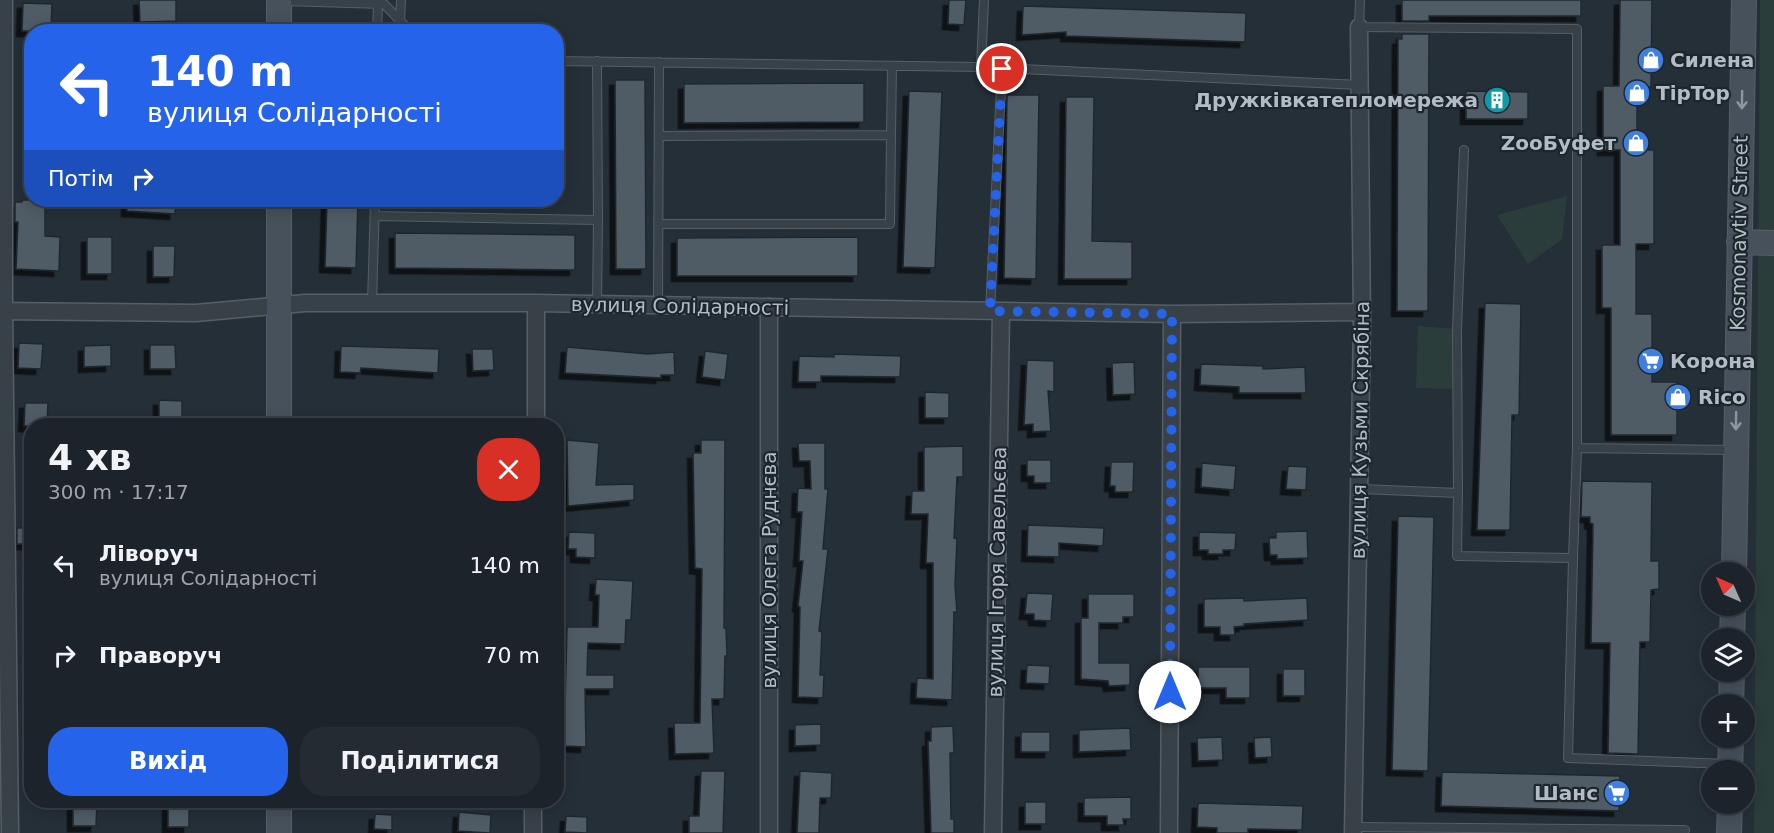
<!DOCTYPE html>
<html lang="uk">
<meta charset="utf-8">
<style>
body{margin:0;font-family:"DejaVu Sans",sans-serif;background:#252b32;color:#f1f3f6;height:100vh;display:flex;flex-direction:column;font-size:22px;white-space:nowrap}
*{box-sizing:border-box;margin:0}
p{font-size:20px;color:#a0a4a8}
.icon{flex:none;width:33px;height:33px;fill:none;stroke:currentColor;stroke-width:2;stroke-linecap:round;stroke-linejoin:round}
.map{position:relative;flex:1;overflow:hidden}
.details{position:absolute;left:24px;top:418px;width:540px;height:390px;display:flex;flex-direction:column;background:#1c232a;border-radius:24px;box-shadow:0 3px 15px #0003,0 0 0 2px #3a4047}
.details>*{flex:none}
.banner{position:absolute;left:24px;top:24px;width:540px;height:183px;border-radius:24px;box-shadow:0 3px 15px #0003,0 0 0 2px #3a4047;background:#2563eb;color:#fff;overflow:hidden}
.needle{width:39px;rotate:315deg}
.tools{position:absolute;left:1701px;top:562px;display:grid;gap:12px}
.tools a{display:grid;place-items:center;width:54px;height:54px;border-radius:50%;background:#1c232a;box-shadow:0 3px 15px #0003,0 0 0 2px #3a4047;font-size:30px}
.pin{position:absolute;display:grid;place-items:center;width:51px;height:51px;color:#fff;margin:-26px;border:3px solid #fff;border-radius:50%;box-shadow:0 2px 6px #0007}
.me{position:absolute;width:66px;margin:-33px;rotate:0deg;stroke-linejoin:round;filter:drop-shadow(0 0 4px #0008)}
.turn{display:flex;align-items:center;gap:21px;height:126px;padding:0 24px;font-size:27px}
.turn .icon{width:78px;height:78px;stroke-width:2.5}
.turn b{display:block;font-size:42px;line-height:51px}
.then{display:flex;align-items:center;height:57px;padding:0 24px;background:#0003;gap:12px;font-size:22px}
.round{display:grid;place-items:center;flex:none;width:63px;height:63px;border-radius:24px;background:#252b32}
.overview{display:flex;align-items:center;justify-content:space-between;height:102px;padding:0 24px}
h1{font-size:36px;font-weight:700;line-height:45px}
.cta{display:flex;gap:12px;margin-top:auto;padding:12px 24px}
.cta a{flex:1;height:69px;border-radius:24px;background:#2563eb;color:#fff;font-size:24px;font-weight:700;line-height:69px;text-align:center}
.cta a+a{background:#252b32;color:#f1f3f6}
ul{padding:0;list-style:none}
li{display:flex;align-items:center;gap:18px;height:90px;padding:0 24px}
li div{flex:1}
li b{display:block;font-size:22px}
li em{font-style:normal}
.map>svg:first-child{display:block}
</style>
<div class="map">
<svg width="1774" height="833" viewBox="0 0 1774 833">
<defs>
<filter id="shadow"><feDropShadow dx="-5.5" dy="5.5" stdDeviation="0" flood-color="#0009"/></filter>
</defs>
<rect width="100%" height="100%" fill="#252f38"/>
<!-- green -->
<path fill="#2a3d3b" d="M 1760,0 L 1774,0 L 1774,833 L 1754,833 Z
M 1567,196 L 1562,239 L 1528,264 L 1497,215 Z
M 1418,326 L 1457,329 L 1457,389 L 1416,388 Z"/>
<!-- building -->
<path fill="#505c66" stroke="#1f282f" stroke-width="1.5" filter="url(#shadow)" d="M 139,0 L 176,0 L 176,21 L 140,22 Z
M 949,0 L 966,0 L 964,25 L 948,24 Z
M 1402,0 L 1581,0 L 1581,16 L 1429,16 L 1429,21 L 1402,21 Z
M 1620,0 L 1652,0 L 1651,87 L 1637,87 L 1637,150 L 1654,150 L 1654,244 L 1636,244 L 1636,314 L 1652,314 L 1652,382 L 1677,382 L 1677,435 L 1611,435 L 1611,308 L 1602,308 L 1602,245 L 1620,245 L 1620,150 L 1603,150 L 1603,86 L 1619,86 Z
M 23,3 L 52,4 L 51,31 L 22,31 Z
M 1023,6 L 1246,13 L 1245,42 L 1066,36 L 1066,32 L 1022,35 Z
M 1402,34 L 1429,34 L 1428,311 L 1397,311 L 1398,39 L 1402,39 Z
M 615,80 L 645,80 L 646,269 L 616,269 Z
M 864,83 L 864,122 L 684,123 L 684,84 Z
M 909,91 L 942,92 L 935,268 L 903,267 Z
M 1466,91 L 1528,92 L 1528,119 L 1466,119 Z
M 1007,95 L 1039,95 L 1036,279 L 1004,278 Z
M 1066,97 L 1094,97 L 1092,241 L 1132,242 L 1132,279 L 1064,279 Z
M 22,200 L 45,200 L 45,236 L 60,237 L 59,271 L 16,269 L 18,222 L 15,222 L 15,202 L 22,202 Z
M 127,200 L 176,200 L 175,214 L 127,211 Z
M 327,200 L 358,200 L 356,268 L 325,267 Z
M 395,233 L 575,235 L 575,270 L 395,268 Z
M 87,237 L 112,237 L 112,274 L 87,274 Z
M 858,237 L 858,276 L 677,276 L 677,238 Z
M 153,246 L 175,246 L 174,277 L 153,277 Z
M 1485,303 L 1521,304 L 1519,415 L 1512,415 L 1510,530 L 1477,530 Z
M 19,343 L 43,344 L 41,369 L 18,368 Z
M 111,345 L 111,366 L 84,367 L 84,346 Z
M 150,345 L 175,345 L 176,369 L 150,369 Z
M 341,346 L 439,349 L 438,373 L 361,368 L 360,373 L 340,372 Z
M 567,347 L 648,354 L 674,352 L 675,375 L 661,375 L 661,378 L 565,373 Z
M 472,349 L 493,349 L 494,370 L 473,371 Z
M 705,351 L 728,354 L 725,380 L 702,377 Z
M 834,354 L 901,356 L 900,377 L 821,376 L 821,382 L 798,382 L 799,356 L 834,357 Z
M 1027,360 L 1054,361 L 1054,392 L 1048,391 L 1051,431 L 1033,432 L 1033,424 L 1024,425 Z
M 1134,362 L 1135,394 L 1113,395 L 1112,363 Z
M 1201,364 L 1263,366 L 1263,369 L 1305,367 L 1306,393 L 1239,393 L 1239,387 L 1200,385 Z
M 925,392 L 949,393 L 949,418 L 925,418 Z
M 159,400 L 182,401 L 182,426 L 159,426 Z
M 25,403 L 48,403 L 47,426 L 24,426 Z
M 567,440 L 599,443 L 596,485 L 634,484 L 634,500 L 568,506 Z
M 701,440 L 725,440 L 724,628 L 726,628 L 727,656 L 725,656 L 724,699 L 712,699 L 714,753 L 675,754 L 674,723 L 700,723 L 702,569 L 695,568 L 693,453 L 701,453 Z
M 798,443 L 825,443 L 825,489 L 828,489 L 823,549 L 828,549 L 819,631 L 822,632 L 820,675 L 824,675 L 823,698 L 798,697 L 800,607 L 798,606 L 803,561 L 799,561 L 802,512 L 797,512 L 798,488 L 811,489 L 810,461 L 799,461 Z
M 963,446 L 963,477 L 957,477 L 954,538 L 957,539 L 955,585 L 957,612 L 954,612 L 952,700 L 916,698 L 917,678 L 933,679 L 933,563 L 926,563 L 928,514 L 911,514 L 912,491 L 924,491 L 924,447 Z
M 1027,460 L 1051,460 L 1051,483 L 1034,483 L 1034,476 L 1027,476 Z
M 1111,462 L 1134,462 L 1133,492 L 1115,492 L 1115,486 L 1110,486 Z
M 1202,463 L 1236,466 L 1234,490 L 1201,487 Z
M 1288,466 L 1307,467 L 1306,490 L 1286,489 Z
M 1582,481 L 1652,482 L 1651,561 L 1659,561 L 1659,589 L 1651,590 L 1650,642 L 1640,642 L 1638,754 L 1608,753 L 1610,643 L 1591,643 L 1593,524 L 1590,523 L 1590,517 L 1581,517 Z
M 1398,516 L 1434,517 L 1428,771 L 1392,770 Z
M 1028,525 L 1104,528 L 1103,546 L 1059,543 L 1059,557 L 1027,556 Z
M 17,528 L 32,528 L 32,544 L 17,544 Z
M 1307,531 L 1308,558 L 1277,559 L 1277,555 L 1270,555 L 1269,538 L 1276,538 L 1276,532 Z
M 569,532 L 595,533 L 595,558 L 576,557 L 576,549 L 568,549 Z
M 1199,532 L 1236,533 L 1235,550 L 1223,550 L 1223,554 L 1208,554 L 1208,550 L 1199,550 Z
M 596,579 L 633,581 L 631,620 L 626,620 L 625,644 L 588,643 L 587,675 L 614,675 L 614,689 L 585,689 L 586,747 L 564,746 L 567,627 L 598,627 L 599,595 L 595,595 Z
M 1027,593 L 1053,594 L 1051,621 L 1034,620 L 1034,614 L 1025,614 Z
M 1088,594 L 1134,594 L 1134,617 L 1123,617 L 1123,623 L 1099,623 L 1099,663 L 1130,663 L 1130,685 L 1109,686 L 1108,681 L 1081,679 L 1081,618 L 1088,618 Z
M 1244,598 L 1244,601 L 1307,598 L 1308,620 L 1244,624 L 1244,626 L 1234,627 L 1235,635 L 1220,635 L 1220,627 L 1204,627 L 1204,599 Z
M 1027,665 L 1050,666 L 1049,684 L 1026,683 Z
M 1198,667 L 1250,667 L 1250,698 L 1226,698 L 1226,688 L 1198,688 Z
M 1283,669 L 1305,669 L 1305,696 L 1283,696 Z
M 821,724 L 821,745 L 795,746 L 795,725 Z
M 953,726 L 954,753 L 950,753 L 951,819 L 954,819 L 954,833 L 931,833 L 928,741 L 931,741 L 931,727 Z
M 1130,728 L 1131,750 L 1079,752 L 1079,730 Z
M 1021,732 L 1050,732 L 1050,752 L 1021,752 Z
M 1222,737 L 1223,760 L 1198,761 L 1197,738 Z
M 1271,737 L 1272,757 L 1255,758 L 1254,738 Z
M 701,771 L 725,771 L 723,833 L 689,833 L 689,816 L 699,816 Z
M 800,771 L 832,773 L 831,798 L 820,798 L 819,833 L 797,833 Z
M 1442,772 L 1620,776 L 1619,811 L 1441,806 Z
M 1131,797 L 1131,819 L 1123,819 L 1124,825 L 1107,825 L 1107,816 L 1084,816 L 1084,798 Z
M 73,801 L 97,801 L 96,826 L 73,826 Z
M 168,801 L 189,801 L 189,827 L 168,827 Z
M 1025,802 L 1046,802 L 1046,824 L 1025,824 Z
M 1198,803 L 1303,806 L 1302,830 L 1248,829 L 1248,833 L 1217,833 L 1217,828 L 1197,827 Z
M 459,812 L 491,815 L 490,833 L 458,831 Z
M 375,814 L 392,815 L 392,830 L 374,829 Z
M 566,816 L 587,817 L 587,833 L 565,832 Z"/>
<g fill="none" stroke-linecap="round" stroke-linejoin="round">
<defs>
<path id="lane" d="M 1360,0 L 1359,27 L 1577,29 L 1577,448 L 1734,450
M 282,1 L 384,4 L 411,32
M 400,20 L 401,0
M 377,32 L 378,4
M 556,61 L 981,67 L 984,0
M 981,67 L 1360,85
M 891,135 L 892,66
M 375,216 L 598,220 L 597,61
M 658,224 L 890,224 L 891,135 L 659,136
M 372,303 L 375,200
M 597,304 L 598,220
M 658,306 L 659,62
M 990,311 L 1002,68
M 1361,489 L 1458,493 L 1457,329 L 1464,150
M 1458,493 L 1457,556 L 1573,558 L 1568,758 L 1729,764
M 1573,558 L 1577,448
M 1353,827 L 1685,830"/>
<path id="street" d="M 4,0 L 4,311 L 10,833
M 0,311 L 196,313 L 305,303 L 536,303 L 1172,314 L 1361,312
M 536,426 L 536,303
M 533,833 L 533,801
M 769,833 L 769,307
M 993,833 L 1001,311
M 1169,833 L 1172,314
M 1353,833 L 1362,322 L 1359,27"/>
<path id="secondary" d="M 279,0 L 279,32
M 279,200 L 279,426
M 1739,242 L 1774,243
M 1734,573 L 1744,0
M 1732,639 L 1733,606
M 1731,705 L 1732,672
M 1730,771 L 1731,738
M 279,833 L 279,801
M 1729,833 L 1730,804"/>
</defs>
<!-- lane casing -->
<use href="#lane" stroke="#565f66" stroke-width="10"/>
<!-- street casing -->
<use href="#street" stroke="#565f66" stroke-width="19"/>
<!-- secondary casing -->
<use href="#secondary" stroke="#565f66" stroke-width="26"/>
<!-- lane -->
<use href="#lane" stroke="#384148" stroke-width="8"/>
<!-- street -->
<use href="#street" stroke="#384148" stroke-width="16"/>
<!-- secondary -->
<use href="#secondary" stroke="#47515b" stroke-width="24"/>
</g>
<!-- one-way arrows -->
<defs><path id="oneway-shaft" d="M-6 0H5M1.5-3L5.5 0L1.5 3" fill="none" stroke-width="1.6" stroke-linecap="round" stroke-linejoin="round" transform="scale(1.5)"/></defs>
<g stroke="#8d979f">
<use href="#oneway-shaft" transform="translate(1742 100) rotate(91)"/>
<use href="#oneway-shaft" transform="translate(1736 421) rotate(91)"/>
</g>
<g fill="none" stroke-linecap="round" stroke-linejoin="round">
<!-- route -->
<path stroke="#2563eb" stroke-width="10" stroke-dasharray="0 18" d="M 1002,69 L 990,311 L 1172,314 L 1170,692"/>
</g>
<!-- icons -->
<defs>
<symbol id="shop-disc" viewBox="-11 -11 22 22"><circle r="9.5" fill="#3f7fe0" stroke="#1d262d"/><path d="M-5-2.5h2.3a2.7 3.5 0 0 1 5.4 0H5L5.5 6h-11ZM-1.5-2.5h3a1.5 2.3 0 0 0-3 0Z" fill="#fff"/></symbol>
<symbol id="building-disc" viewBox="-11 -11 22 22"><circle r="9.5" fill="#0f9aa8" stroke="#1d262d"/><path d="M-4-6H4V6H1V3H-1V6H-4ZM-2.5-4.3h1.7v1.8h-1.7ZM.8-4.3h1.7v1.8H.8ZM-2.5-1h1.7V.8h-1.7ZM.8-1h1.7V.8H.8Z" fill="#fff"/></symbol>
<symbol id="supermarket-disc" viewBox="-11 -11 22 22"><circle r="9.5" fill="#3f7fe0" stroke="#1d262d"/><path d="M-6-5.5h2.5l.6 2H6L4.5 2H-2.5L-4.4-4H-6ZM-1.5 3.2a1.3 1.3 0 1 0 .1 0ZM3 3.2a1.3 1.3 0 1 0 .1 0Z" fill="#fff"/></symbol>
</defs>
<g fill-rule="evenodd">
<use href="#shop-disc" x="1636" y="45" width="30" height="30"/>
<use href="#shop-disc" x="1622" y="78" width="30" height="30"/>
<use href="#building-disc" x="1482" y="85" width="30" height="30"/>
<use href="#shop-disc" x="1621" y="128" width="30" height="30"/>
<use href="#supermarket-disc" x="1636" y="346" width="30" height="30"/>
<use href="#shop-disc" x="1663" y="382" width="30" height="30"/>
<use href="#supermarket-disc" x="1602" y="778" width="30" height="30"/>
</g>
<g text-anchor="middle" stroke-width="4.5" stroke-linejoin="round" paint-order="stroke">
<!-- poi labels -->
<g font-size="20" font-weight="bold" fill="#b3bcc4" stroke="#1d262d" text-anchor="start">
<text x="1670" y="67">Силена</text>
<text x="1656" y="100">TipTop</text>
<text x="1478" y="107" text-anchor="end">Дружківкатепломережа</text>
<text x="1616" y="150" text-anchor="end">ZooБуфет</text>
<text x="1670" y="368">Корона</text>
<text x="1698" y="404">Rico</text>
<text x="1598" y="800" text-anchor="end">Шанс</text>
</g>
<!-- street labels -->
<g font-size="20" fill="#b3bcc4" stroke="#1d262d">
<text transform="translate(1739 233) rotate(-89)" y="7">Kosmonavtiv Street</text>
<text transform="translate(680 306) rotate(1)" y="7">вулиця Солідарності</text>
<text transform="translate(1360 430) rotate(-89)" y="7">вулиця Кузьми Скрябіна</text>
<text transform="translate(769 570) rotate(-90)" y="7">вулиця Олега Руднєва</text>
<text transform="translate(997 572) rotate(-89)" y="7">вулиця Ігоря Савельєва</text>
</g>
</g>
</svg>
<div class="tools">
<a><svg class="needle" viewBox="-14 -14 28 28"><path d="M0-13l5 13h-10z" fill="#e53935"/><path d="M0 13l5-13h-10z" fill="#a0a4a8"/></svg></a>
<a><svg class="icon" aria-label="layers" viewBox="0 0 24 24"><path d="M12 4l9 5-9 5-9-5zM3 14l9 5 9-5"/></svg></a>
<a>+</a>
<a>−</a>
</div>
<div class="pin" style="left:1002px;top:69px;background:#d93025"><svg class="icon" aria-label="arrive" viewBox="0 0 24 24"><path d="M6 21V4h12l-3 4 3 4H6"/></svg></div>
<svg class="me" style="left:1170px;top:692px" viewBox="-20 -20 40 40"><circle r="19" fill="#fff"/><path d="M0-13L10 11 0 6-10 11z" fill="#2563eb"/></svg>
<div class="banner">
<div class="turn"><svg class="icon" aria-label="left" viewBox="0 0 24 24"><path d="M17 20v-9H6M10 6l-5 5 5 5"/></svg><div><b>140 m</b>вулиця Солідарності</div></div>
<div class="then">Потім<svg class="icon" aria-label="right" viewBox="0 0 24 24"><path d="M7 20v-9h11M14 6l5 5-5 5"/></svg></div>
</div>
<section class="details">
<div class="overview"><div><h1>4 хв</h1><p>300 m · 17:17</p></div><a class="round" style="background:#d93025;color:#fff"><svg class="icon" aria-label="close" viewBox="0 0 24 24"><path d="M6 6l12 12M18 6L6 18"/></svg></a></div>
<ul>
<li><svg class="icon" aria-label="left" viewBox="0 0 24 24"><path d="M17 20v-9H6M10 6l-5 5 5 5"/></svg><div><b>Ліворуч</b><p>вулиця Солідарності</p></div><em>140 m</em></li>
<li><svg class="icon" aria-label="right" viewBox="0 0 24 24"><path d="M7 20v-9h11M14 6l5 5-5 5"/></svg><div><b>Праворуч</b></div><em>70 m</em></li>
</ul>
<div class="cta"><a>Вихід</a><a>Поділитися</a></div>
</section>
</div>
